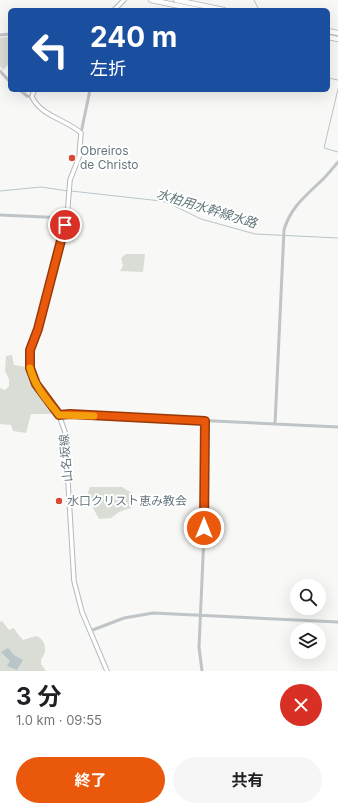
<!DOCTYPE html>
<html lang="ja">
<meta charset="utf-8">
<style>
body{margin:0;font-family:Inter,"Noto Sans JP",sans-serif;background:#f6f6f6;color:#202124;height:100vh;display:flex;flex-direction:column;font-size:15px;white-space:nowrap}
*{box-sizing:border-box;margin:0}
p{font-size:13px;color:#757577}
.icon{flex:none;width:22px;height:22px;fill:none;stroke:currentColor;stroke-width:2;stroke-linecap:round;stroke-linejoin:round}
.map{position:relative;height:671px;overflow:hidden}
.sheet{display:flex;flex-direction:column;background:#fff;flex:1}
.sheet>*{flex:none}
.banner{position:absolute;left:8px;top:8px;width:322px;height:84px;border-radius:6px;box-shadow:0 4px 16px #0002;background:#1a4fa0;color:#fff;overflow:hidden}
.controls{position:absolute;left:290px;top:579px;display:grid;gap:8px}
.controls a{display:grid;place-items:center;width:36px;height:36px;border-radius:50%;background:#fff;box-shadow:0 4px 16px #0002;font-size:20px}
.pin{position:absolute;display:grid;place-items:center;width:34px;height:34px;color:#fff;margin:-17px;border:2px solid #fff;border-radius:50%;box-shadow:0 1px 4px #0007}
.me{position:absolute;width:44px;margin:-22px;rotate:0deg;stroke-linejoin:round;filter:drop-shadow(0 0 3px #0008)}
.turn{display:flex;align-items:center;gap:14px;height:84px;padding:0 16px;font-size:18px}
.turn .icon{width:52px;height:52px;stroke-width:2.5}
.turn b{display:block;font-size:28px;line-height:34px}
.round{display:grid;place-items:center;flex:none;width:42px;height:42px;border-radius:21px;background:#f6f6f6}
.summary{display:flex;align-items:center;justify-content:space-between;height:68px;padding:0 16px}
h1{font-size:24px;font-weight:700;line-height:30px}
.primary-button{display:flex;gap:8px;margin-top:auto;padding:8px 16px}
.primary-button a{flex:1;height:46px;border-radius:24px;background:#ea580c;color:#fff;font-size:16px;font-weight:700;line-height:46px;text-align:center}
.primary-button a+a{background:#f6f6f6;color:#202124}
.map>svg:first-child{display:block}
</style>
<div class="map">
<svg width="338" height="671" viewBox="0 0 338 671">
<rect width="100%" height="100%" fill="#f8f8f6"/>
<!-- green -->
<path fill="#d9ddd5" d="M 10,36 L 10,63 L 3,70 L 0,66 L 0,38 Z
M 126,254 L 145,254 L 143,272 L 120,271 L 123,266 L 121,258 Z
M 12,355 L 14,365 L 26,367 L 35,389 L 53,414 L 31,414 L 26,433 L 13,431 L 11,425 L 0,424 L 0,388 L 5,390 L 9,386 L 9,379 L 5,371 L 6,356 Z
M 90,487 L 122,487 L 133,494 L 131,508 L 119,512 L 111,518 L 99,519 L 93,508 L 85,501 Z
M 2,621 L 9,630 L 14,628 L 17,633 L 23,640 L 36,636 C 46,639 48,652 41,659 L 41,664 L 46,671 L 0,671 L 0,622 Z"/>
<!-- water -->
<path fill="#b9c5c9" d="M 8,648 L 14,655 L 23,660 L 17,670 L 7,666 L 10,661 L 1,652 Z"/>
<g fill="none" stroke-linecap="round" stroke-linejoin="round">
<!-- stream -->
<path stroke="#b9c5c9" stroke-width="1" d="M 254,0 L 259,10
M 328,78 L 338,80
M 338,89 L 324,148 L 338,152
M 0,191 L 41,187 L 68,191
M 71,191 L 161,201 L 168,203 L 201,219 L 255,234 L 338,238"/>
<defs>
<path id="major" d="M 114,10 L 124,0
M 35,90 L 33,93 L 32,97 C 42,117 66,119 81,133 L 79,157 L 70,180 L 67,218 L 38,329 L 30,351 L 30,368 L 36,384 L 59,415 L 65,432 L 74,581 L 82,612 L 107,671"/>
<path id="highway" d="M 151,0 L 199,10
M 176,0 L 224,10
M 328,31 L 338,33
M 328,37 L 338,39"/>
</defs>
<!-- major casing -->
<use href="#major" stroke="#b3b9bc" stroke-width="5.5"/>
<!-- highway casing -->
<use href="#highway" stroke="#b3b8ba" stroke-width="6"/>
<!-- minor -->
<path stroke="#bfc4c7" stroke-width="3" d="M 0,35 L 10,34
M 0,71 L 10,82
M 20,90 L 27,96 L 32,97
M 81,133 L 90,90
M 0,215 L 67,218
M 59,415 L 69,414 L 338,427
M 275,424 L 284,230 C 290,209 303,198 319,183 C 326,177 332,169 338,162
M 90,631 L 124,618 L 153,613 L 338,622
M 202,671 L 199,647 L 204,535 L 205,421"/>
<!-- major -->
<use href="#major" stroke="#fff" stroke-width="3.5"/>
<!-- highway -->
<use href="#highway" stroke="#fff" stroke-width="4.5"/>
</g>
<g fill="none" stroke-linecap="round" stroke-linejoin="round">
<defs>
<path id="route" d="M 65,225 L 38,329 L 30,350 L 30,368 L 36,384 L 59,415 L 70,414 L 205,421 L 204,528"/>
</defs>
<!-- route casing -->
<use href="#route" stroke="#983908" stroke-width="10"/>
<!-- route -->
<use href="#route" stroke="#ea580c" stroke-width="7"/>
<!-- slow -->
<path stroke="#f59e0b" stroke-width="7" d="M 30,368 C 35,387 47,400 59,415 L 94,416"/>
</g>
<!-- markers -->
<g fill="#d74a36" stroke="#fff" stroke-width="1.5">
<circle cx="72" cy="158" r="4"/>
<circle cx="59" cy="501" r="4"/>
</g>
<g text-anchor="middle" stroke-width="4" stroke-linejoin="round" paint-order="stroke">
<!-- poi labels -->
<g font-size="12" fill="#65767f" stroke="#fff" text-anchor="start">
<text x="80" y="155">Obreiros<tspan x="80" dy="14">de Christo</tspan></text>
<text x="67" y="505">水口クリスト恵み教会</text>
</g>
<!-- street labels -->
<g font-size="12" fill="#65767f" stroke="#fff">
<text transform="translate(66 458) rotate(-95)" y="4">山名坂線</text>
</g>
<!-- water labels -->
<g font-size="13" font-style="italic" fill="#607579" stroke="#fff">
<text transform="translate(207 208) rotate(17)" y="5">水柏用水幹線水路</text>
</g>
</g>
</svg>
<div class="controls">
<a><svg class="icon" aria-label="search" viewBox="0 0 24 24"><circle cx="10" cy="10" r="6"/><path d="M15 15l6 6"/></svg></a>
<a><svg class="icon" aria-label="layers" viewBox="0 0 24 24"><path d="M12 4l9 5-9 5-9-5zM3 14l9 5 9-5"/></svg></a>
</div>
<div class="pin" style="left:65px;top:225px;background:#d93025"><svg class="icon" aria-label="arrive" viewBox="0 0 24 24"><path d="M6 21V4h12l-3 4 3 4H6"/></svg></div>
<svg class="me" style="left:204px;top:528px" viewBox="-20 -20 40 40"><circle r="17" fill="#ea580c" stroke="#fff" stroke-width="3"/><path d="M0-11L8 9 0 5-8 9z" fill="#fff"/></svg>
<div class="banner">
<div class="turn"><svg class="icon" aria-label="left" viewBox="0 0 24 24"><path d="M17 20v-9H6M10 6l-5 5 5 5"/></svg><div><b>240 m</b>左折</div></div>
</div>
</div>
<section class="sheet">
<div class="summary"><div><h1>3 分</h1><p>1.0 km · 09:55</p></div><a class="round" style="background:#d93025;color:#fff"><svg class="icon" aria-label="close" viewBox="0 0 24 24"><path d="M6 6l12 12M18 6L6 18"/></svg></a></div>
<div class="primary-button"><a>終了</a><a>共有</a></div>
</section>
